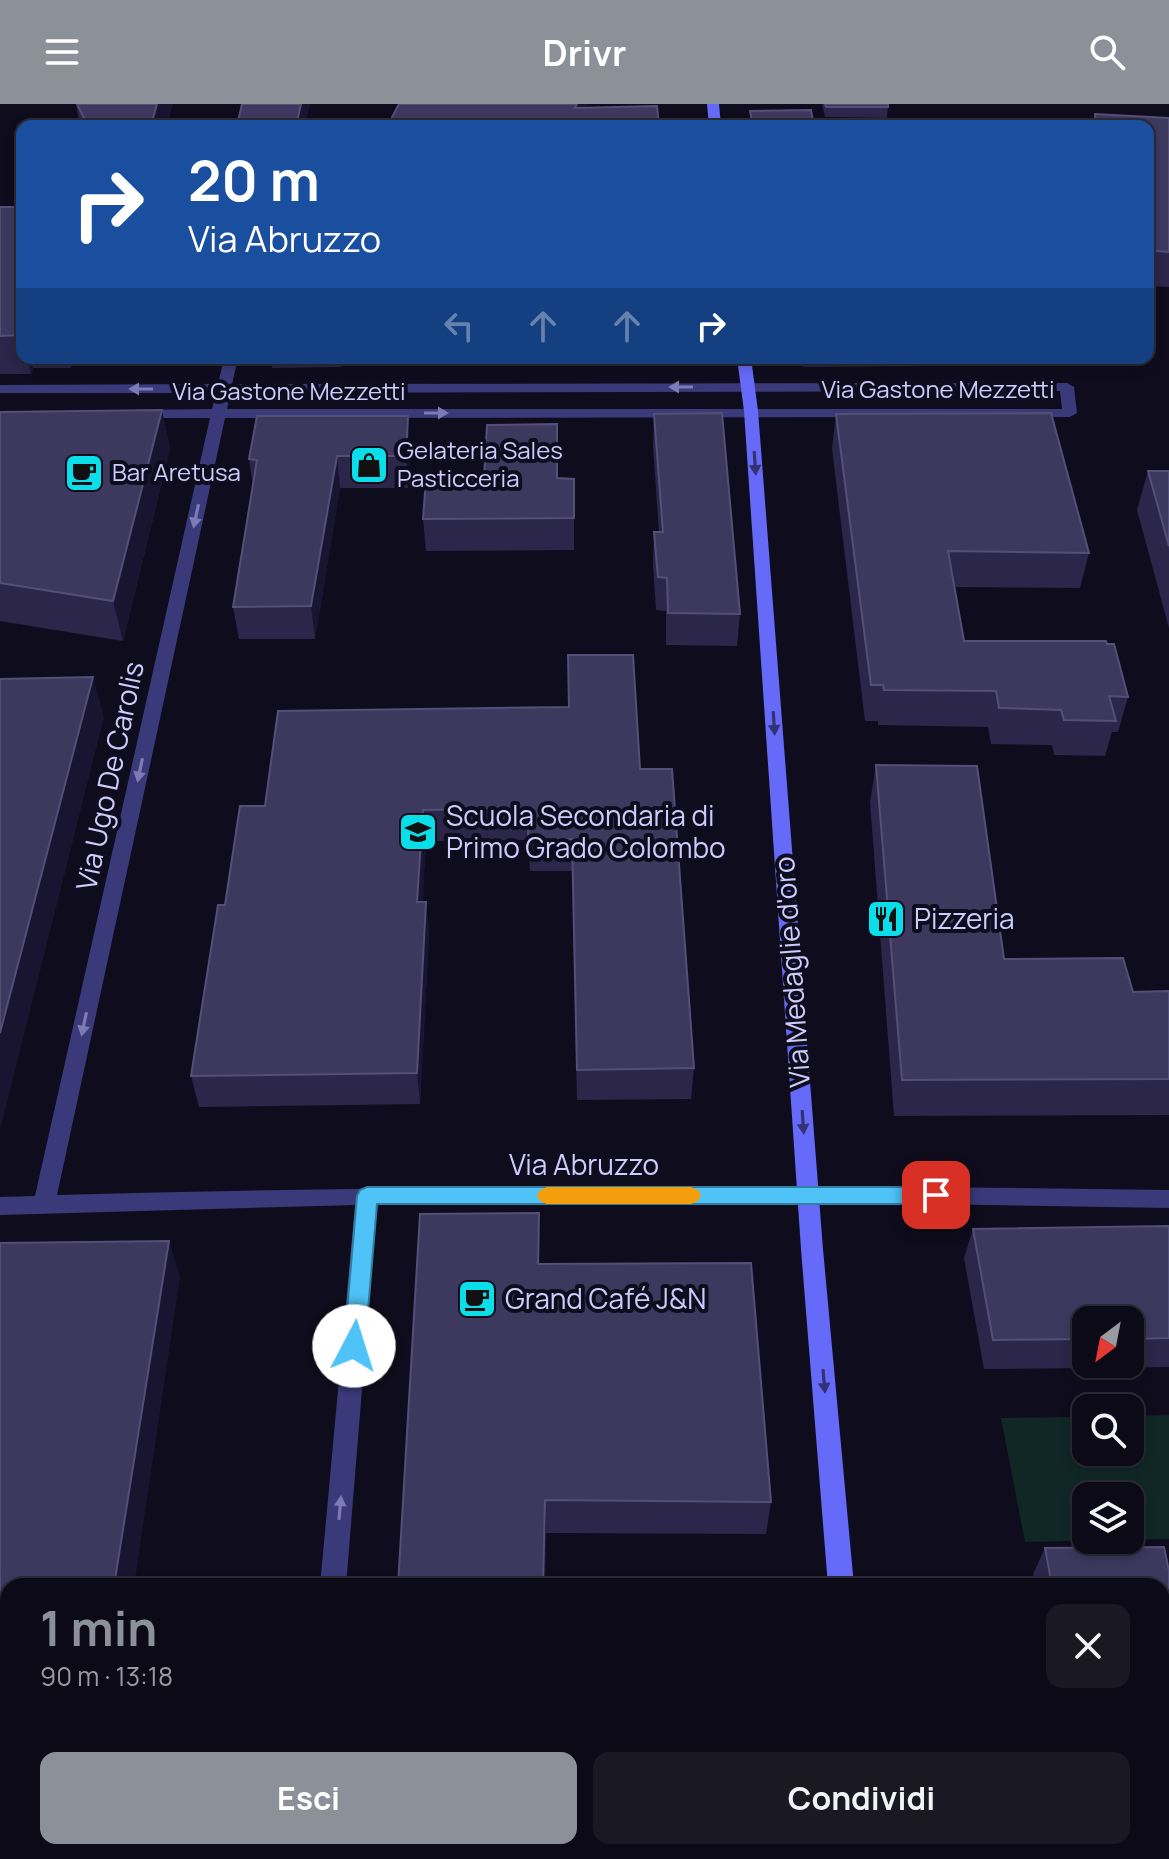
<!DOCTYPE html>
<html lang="it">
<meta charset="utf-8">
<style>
body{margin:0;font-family:Manrope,sans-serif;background:#191823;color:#f1f3f6;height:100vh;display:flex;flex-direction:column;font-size:30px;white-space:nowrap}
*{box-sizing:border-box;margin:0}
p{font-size:26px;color:#9a9aa1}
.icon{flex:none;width:44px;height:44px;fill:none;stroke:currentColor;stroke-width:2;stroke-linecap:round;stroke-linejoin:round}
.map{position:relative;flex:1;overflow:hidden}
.details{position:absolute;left:0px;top:1474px;width:1170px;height:282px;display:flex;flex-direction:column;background:#0b0a16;border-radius:24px 24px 0 0;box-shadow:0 4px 12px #0003,0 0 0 2px #2b2b35}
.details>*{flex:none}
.top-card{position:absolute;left:16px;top:16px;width:1138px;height:244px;border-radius:16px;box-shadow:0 4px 12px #0003,0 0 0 2px #2b2b35;background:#1a4fa0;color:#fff;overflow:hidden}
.needle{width:52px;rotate:212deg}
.controls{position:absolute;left:1072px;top:1202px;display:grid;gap:16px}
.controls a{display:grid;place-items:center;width:72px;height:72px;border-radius:16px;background:#0b0a16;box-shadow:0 4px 12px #0003,0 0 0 2px #2b2b35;font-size:40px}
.pin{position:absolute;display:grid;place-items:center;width:68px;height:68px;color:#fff;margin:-34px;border-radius:16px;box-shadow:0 4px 12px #0006}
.me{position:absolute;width:88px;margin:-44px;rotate:5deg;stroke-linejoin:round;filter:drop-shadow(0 0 6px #0008)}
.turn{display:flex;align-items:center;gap:28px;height:168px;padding:0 40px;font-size:36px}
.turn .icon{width:104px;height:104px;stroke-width:2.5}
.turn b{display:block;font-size:56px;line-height:68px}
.lanes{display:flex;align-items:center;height:76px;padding:0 40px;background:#0003;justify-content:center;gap:40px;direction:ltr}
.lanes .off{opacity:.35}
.round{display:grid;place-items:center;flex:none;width:84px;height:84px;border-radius:16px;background:#191823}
.head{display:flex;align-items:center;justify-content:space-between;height:136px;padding:0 40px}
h1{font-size:48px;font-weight:700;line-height:60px;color:#8c9099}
.cta{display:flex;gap:16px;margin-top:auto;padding:16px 40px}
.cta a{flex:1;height:92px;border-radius:16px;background:#8c9099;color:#fff;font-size:32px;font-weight:700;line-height:92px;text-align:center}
.cta a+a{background:#191823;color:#f1f3f6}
header{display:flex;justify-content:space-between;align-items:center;height:104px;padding:0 40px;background:#8c9099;color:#fff;font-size:36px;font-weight:700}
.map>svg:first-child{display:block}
</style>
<header><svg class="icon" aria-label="menu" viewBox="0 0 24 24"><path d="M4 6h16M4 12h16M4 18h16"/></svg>Drivr<svg class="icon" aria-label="search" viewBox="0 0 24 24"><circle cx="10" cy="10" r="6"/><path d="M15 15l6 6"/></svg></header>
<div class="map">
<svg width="1169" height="1755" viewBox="0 0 1169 1755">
<rect width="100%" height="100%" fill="#0f0d1d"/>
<!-- green -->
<path fill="#102725" d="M 1169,1311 L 1169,1435 L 1130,1436 L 1130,1392 L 1086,1392 L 1086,1436 L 1110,1436 L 1025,1438 L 1001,1314 L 1086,1313 L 1086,1348 L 1130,1348 L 1130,1312 Z"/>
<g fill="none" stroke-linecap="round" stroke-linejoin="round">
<!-- minor -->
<path fill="#3a3a7a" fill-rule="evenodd" d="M 1169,17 L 1169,25 L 996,22 L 1002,18 Z
M 224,254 L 238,254 L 232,280 L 1067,279 L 1074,283 L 1077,309 L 1070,313 L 225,314 L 57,1091 C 429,1081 798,1080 1169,1086 L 1169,1104 L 809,1098 L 377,1101 L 346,1482 L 320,1482 L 355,1101 L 0,1111 L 0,1093 L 35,1092 L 210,314 L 136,314 L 129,310 L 136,306 L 212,305 L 216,289 L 0,289 L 0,281 L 218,280 ZM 1060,287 L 1062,305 L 227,305 L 231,289 Z
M 296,1748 L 324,1748 L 323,1755 L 295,1755 Z"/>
<!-- secondary -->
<path fill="#666af8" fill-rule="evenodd" d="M 707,0 L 719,0 L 721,22 L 709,22 Z
M 737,254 L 751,254 L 758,307 L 823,1145 L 854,1482 L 828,1482 L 801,1145 L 744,307 Z
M 850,1748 L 878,1748 L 878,1755 L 850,1755 Z"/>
</g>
<!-- wall -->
<path fill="#2b264a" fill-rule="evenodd" d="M 76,0 L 77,0 L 88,22 L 80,22 Z
M 822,0 L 888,0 L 887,14 L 825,13 Z
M 1095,10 L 1169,14 L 1169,183 L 1148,182 L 1148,22 L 1093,22 Z
M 0,103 L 22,103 L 22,254 L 74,254 L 71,264 L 33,264 L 31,270 L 0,270 Z
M 270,254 L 343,254 L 341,263 L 272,264 Z
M 439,254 L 677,254 L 677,260 L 439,262 Z
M 802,254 L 1065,254 L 1064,261 L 803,263 Z
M 162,306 L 170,345 L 123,537 L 0,517 L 0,308 Z
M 654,310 L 740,510 L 737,542 L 666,541 L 666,507 L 656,506 L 653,460 L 654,428 L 659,428 L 653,342 Z
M 836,310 L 1089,449 L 1080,484 L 954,483 L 964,537 L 1128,593 L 1118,628 L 1112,628 L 1105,652 L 1054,651 L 1052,641 L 991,640 L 988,623 L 878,621 L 878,617 L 865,617 L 832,345 Z
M 410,344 L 408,384 L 340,384 L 315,535 L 239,535 L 233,503 L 253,382 L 249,355 Z
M 1148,367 L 1169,367 L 1169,524 L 1137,406 Z
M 558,374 L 574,375 L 574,446 L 426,447 L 423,415 Z
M 876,661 L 1004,855 L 1133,888 L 1169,887 L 1169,1011 L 894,1012 L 870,698 Z
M 640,665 L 694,964 L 691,995 L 577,996 L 572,767 L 530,767 L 528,736 L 426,737 L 422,798 L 426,798 L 429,830 L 420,1000 L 199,1003 L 191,972 L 225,801 L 265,702 Z
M 539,1109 L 540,1160 L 771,1398 L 766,1430 L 546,1429 L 545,1482 Z
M 1169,1122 L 1169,1263 L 984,1265 L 964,1154 L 973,1125 ZM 1086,1216 L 1130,1216 L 1130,1260 L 1086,1260 Z
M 1045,1444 L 1169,1467 L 1169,1677 L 1162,1677 L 1162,1482 L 1035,1482 L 1033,1470 Z"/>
<!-- shaded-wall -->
<path fill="#191530" d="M 157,0 L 173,0 L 167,22 L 126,22 Z
M 301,0 L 310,0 L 305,22 L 296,22 Z
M 577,0 L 588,0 L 580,22 L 575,4 Z
M 27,254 L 30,254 L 33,264 L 31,270 Z
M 69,254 L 74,254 L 71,264 Z
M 162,306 L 170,345 L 123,537 L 113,497 Z
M 408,312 L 410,344 L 408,384 L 406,352 Z
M 337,352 L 340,384 L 315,535 L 311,502 Z
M 93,573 L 104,613 L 0,1026 L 0,929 Z
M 423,706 L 426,737 L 421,830 L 417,798 Z
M 426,798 L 429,830 L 420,1000 L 417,969 Z
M 539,1109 L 540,1146 L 539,1197 L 538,1160 Z
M 169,1137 L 180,1173 L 134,1482 L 114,1482 Z
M 545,1396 L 546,1429 L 545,1482 L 543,1482 Z
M 72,1748 L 93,1748 L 92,1755 L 71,1755 Z"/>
<!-- building -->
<path fill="#3d385e" stroke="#544f77" stroke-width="2" d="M 77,0 L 157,0 L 152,18 L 126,22 L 88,22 Z
M 242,0 L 301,0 L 296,22 L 237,22 Z
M 399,0 L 577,0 L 575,4 L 657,2 L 659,22 L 401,22 L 388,21 Z
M 825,0 L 888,0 L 888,3 L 826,3 Z
M 811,6 L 814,22 L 753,22 L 750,7 Z
M 1095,10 L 1169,14 L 1169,148 L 1148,146 L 1148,22 L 1096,22 Z
M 965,18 L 966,22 L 903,22 L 902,19 Z
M 0,103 L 22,103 L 21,231 L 0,232 Z
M 162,306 L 113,497 L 0,479 L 0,308 Z
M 722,309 L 740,510 L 668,509 L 667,474 L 658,473 L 654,428 L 663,428 L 654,310 Z
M 1051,309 L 1089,449 L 948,447 L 964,537 L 1106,537 L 1107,540 L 1114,540 L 1128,593 L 1109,592 L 1116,617 L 1064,616 L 1061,606 L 999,604 L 996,587 L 884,586 L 883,581 L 871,581 L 836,310 Z
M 257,312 L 408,312 L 406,352 L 337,352 L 311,502 L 233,503 L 257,356 L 249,355 Z
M 557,320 L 557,374 L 574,375 L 574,414 L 423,415 L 426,375 L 484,375 L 487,321 Z
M 1148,367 L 1169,367 L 1169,442 Z
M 568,551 L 633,551 L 640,665 L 672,665 L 694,964 L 577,966 L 572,735 L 528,736 L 529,704 L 423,706 L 417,798 L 426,798 L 417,969 L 191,972 L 218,801 L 225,801 L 240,702 L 265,702 L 278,607 L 569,603 Z
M 93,573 L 0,929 L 0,575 Z
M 876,661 L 977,662 L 1004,855 L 1123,854 L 1133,888 L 1169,887 L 1169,975 L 902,976 Z
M 539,1109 L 538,1160 L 751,1159 L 771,1398 L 545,1396 L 543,1482 L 398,1482 L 420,1110 Z
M 1169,1122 L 1169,1234 L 1130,1235 L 1130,1216 L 1086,1216 L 1086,1235 L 993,1236 L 973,1125 Z
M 169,1137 L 114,1482 L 8,1482 L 8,1748 L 72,1748 L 71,1755 L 0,1755 L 0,1139 Z
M 1164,1443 L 1169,1467 L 1169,1655 L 1162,1655 L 1162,1482 L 1052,1482 L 1045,1444 Z
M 382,1748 L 537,1748 L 537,1755 L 381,1755 Z"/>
<!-- one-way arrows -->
<defs><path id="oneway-solid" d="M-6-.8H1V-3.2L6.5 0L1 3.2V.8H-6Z" transform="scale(2)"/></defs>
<g fill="#7d7bb5">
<use href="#oneway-solid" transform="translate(681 283) rotate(180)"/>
<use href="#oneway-solid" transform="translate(141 285) rotate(180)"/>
<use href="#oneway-solid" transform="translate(436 309)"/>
<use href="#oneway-solid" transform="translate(196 412) rotate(102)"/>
<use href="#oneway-solid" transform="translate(140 666) rotate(102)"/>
<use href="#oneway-solid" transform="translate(84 920) rotate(102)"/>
<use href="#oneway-solid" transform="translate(340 1404) rotate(-85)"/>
</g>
<g fill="#323275">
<use href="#oneway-solid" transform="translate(755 359) rotate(86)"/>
<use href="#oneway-solid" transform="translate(774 619) rotate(86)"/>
<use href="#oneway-solid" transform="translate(803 1018) rotate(86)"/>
<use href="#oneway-solid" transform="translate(824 1277) rotate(85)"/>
</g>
<!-- route -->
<path fill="#4fc3f7" stroke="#337fa1" stroke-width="2" d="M 367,1083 L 936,1083 L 943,1085 L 946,1091 L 943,1097 L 936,1100 L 377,1100 L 365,1242 L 362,1248 L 354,1251 L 347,1248 L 344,1242 L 357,1092 L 360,1086 Z"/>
<!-- slow -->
<path fill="#f59e0b" d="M 547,1083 L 691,1083 L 698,1086 L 701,1091 L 698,1097 L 691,1100 L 547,1100 L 540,1097 L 537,1091 L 540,1086 Z"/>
<!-- icons -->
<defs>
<symbol id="shop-square" viewBox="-11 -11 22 22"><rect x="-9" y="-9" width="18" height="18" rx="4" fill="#0adee9" stroke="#0f0d1d"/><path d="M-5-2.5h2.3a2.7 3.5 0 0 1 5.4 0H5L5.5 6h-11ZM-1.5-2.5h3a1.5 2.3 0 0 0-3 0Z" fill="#111"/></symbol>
<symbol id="cafe-square" viewBox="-11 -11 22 22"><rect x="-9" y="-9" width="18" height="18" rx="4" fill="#0adee9" stroke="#0f0d1d"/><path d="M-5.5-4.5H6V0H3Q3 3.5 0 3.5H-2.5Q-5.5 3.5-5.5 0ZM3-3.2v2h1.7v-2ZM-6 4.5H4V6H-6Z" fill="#111"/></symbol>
<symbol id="school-square" viewBox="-11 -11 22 22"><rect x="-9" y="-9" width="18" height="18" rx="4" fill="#0adee9" stroke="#0f0d1d"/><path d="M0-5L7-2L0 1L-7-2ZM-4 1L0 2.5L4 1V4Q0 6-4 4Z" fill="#111"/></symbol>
<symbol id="restaurant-square" viewBox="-11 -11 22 22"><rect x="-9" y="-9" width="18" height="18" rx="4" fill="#0adee9" stroke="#0f0d1d"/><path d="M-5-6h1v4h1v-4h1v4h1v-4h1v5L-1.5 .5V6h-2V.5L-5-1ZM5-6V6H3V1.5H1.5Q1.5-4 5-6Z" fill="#111"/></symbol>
</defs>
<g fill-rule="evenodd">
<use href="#shop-square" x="347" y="339" width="44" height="44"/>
<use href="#cafe-square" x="62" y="347" width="44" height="44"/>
<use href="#school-square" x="396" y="706" width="44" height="44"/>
<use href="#restaurant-square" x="864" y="793" width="44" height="44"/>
<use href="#cafe-square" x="455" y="1173" width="44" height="44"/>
</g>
<g text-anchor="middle" stroke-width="8" stroke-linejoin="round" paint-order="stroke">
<!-- far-street labels -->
<g font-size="24" fill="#cecbfd" stroke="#0f0d1d">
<text x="938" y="294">Via Gastone Mezzetti</text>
<text x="289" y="296">Via Gastone Mezzetti</text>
</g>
<!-- far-poi labels -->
<g font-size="24" fill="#cecbfd" stroke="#0f0d1d" text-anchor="start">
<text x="397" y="355">Gelateria Sales<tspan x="397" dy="28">Pasticceria</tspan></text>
<text x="112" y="377">Bar Aretusa</text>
</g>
<!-- street labels -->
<g font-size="28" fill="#cecbfd" stroke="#0f0d1d">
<text transform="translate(110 672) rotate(-78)" y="10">Via Ugo De Carolis</text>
<text transform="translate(792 868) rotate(-94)" y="10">Via Medaglie d'oro</text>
<text x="584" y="1071">Via Abruzzo</text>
</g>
<!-- poi labels -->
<g font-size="28" fill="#cecbfd" stroke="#0f0d1d" text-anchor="start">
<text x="446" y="722">Scuola Secondaria di<tspan x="446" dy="32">Primo Grado Colombo</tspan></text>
<text x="914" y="825">Pizzeria</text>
<text x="505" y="1205">Grand Café J&amp;N</text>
</g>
</g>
</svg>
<div class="controls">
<a><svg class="needle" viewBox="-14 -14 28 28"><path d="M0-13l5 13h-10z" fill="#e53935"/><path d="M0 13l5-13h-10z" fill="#9a9aa1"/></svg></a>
<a><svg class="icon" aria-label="search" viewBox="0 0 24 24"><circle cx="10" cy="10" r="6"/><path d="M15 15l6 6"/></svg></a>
<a><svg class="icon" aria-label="layers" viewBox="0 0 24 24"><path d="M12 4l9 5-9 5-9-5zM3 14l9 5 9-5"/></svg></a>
</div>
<div class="pin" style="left:936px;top:1091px;background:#d93025"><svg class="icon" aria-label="arrive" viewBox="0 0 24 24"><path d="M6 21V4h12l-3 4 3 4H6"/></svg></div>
<svg class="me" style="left:354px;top:1242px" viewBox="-20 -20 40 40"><circle r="19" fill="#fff"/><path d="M0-13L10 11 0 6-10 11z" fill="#4fc3f7"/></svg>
<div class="top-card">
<div class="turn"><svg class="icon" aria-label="right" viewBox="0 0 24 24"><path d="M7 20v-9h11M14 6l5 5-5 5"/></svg><div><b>20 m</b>Via Abruzzo</div></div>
<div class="lanes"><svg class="icon off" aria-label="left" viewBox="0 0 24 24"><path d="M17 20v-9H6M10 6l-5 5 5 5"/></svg><svg class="icon off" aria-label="ahead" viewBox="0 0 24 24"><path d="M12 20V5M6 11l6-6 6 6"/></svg><svg class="icon off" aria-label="ahead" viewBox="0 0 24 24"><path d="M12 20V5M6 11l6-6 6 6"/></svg><svg class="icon" aria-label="right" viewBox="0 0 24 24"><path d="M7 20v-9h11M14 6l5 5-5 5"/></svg></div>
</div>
<section class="details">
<div class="head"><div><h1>1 min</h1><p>90 m · 13:18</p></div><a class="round"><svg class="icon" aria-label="close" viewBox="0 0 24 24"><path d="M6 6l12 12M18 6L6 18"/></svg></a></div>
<div class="cta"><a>Esci</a><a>Condividi</a></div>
</section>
</div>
